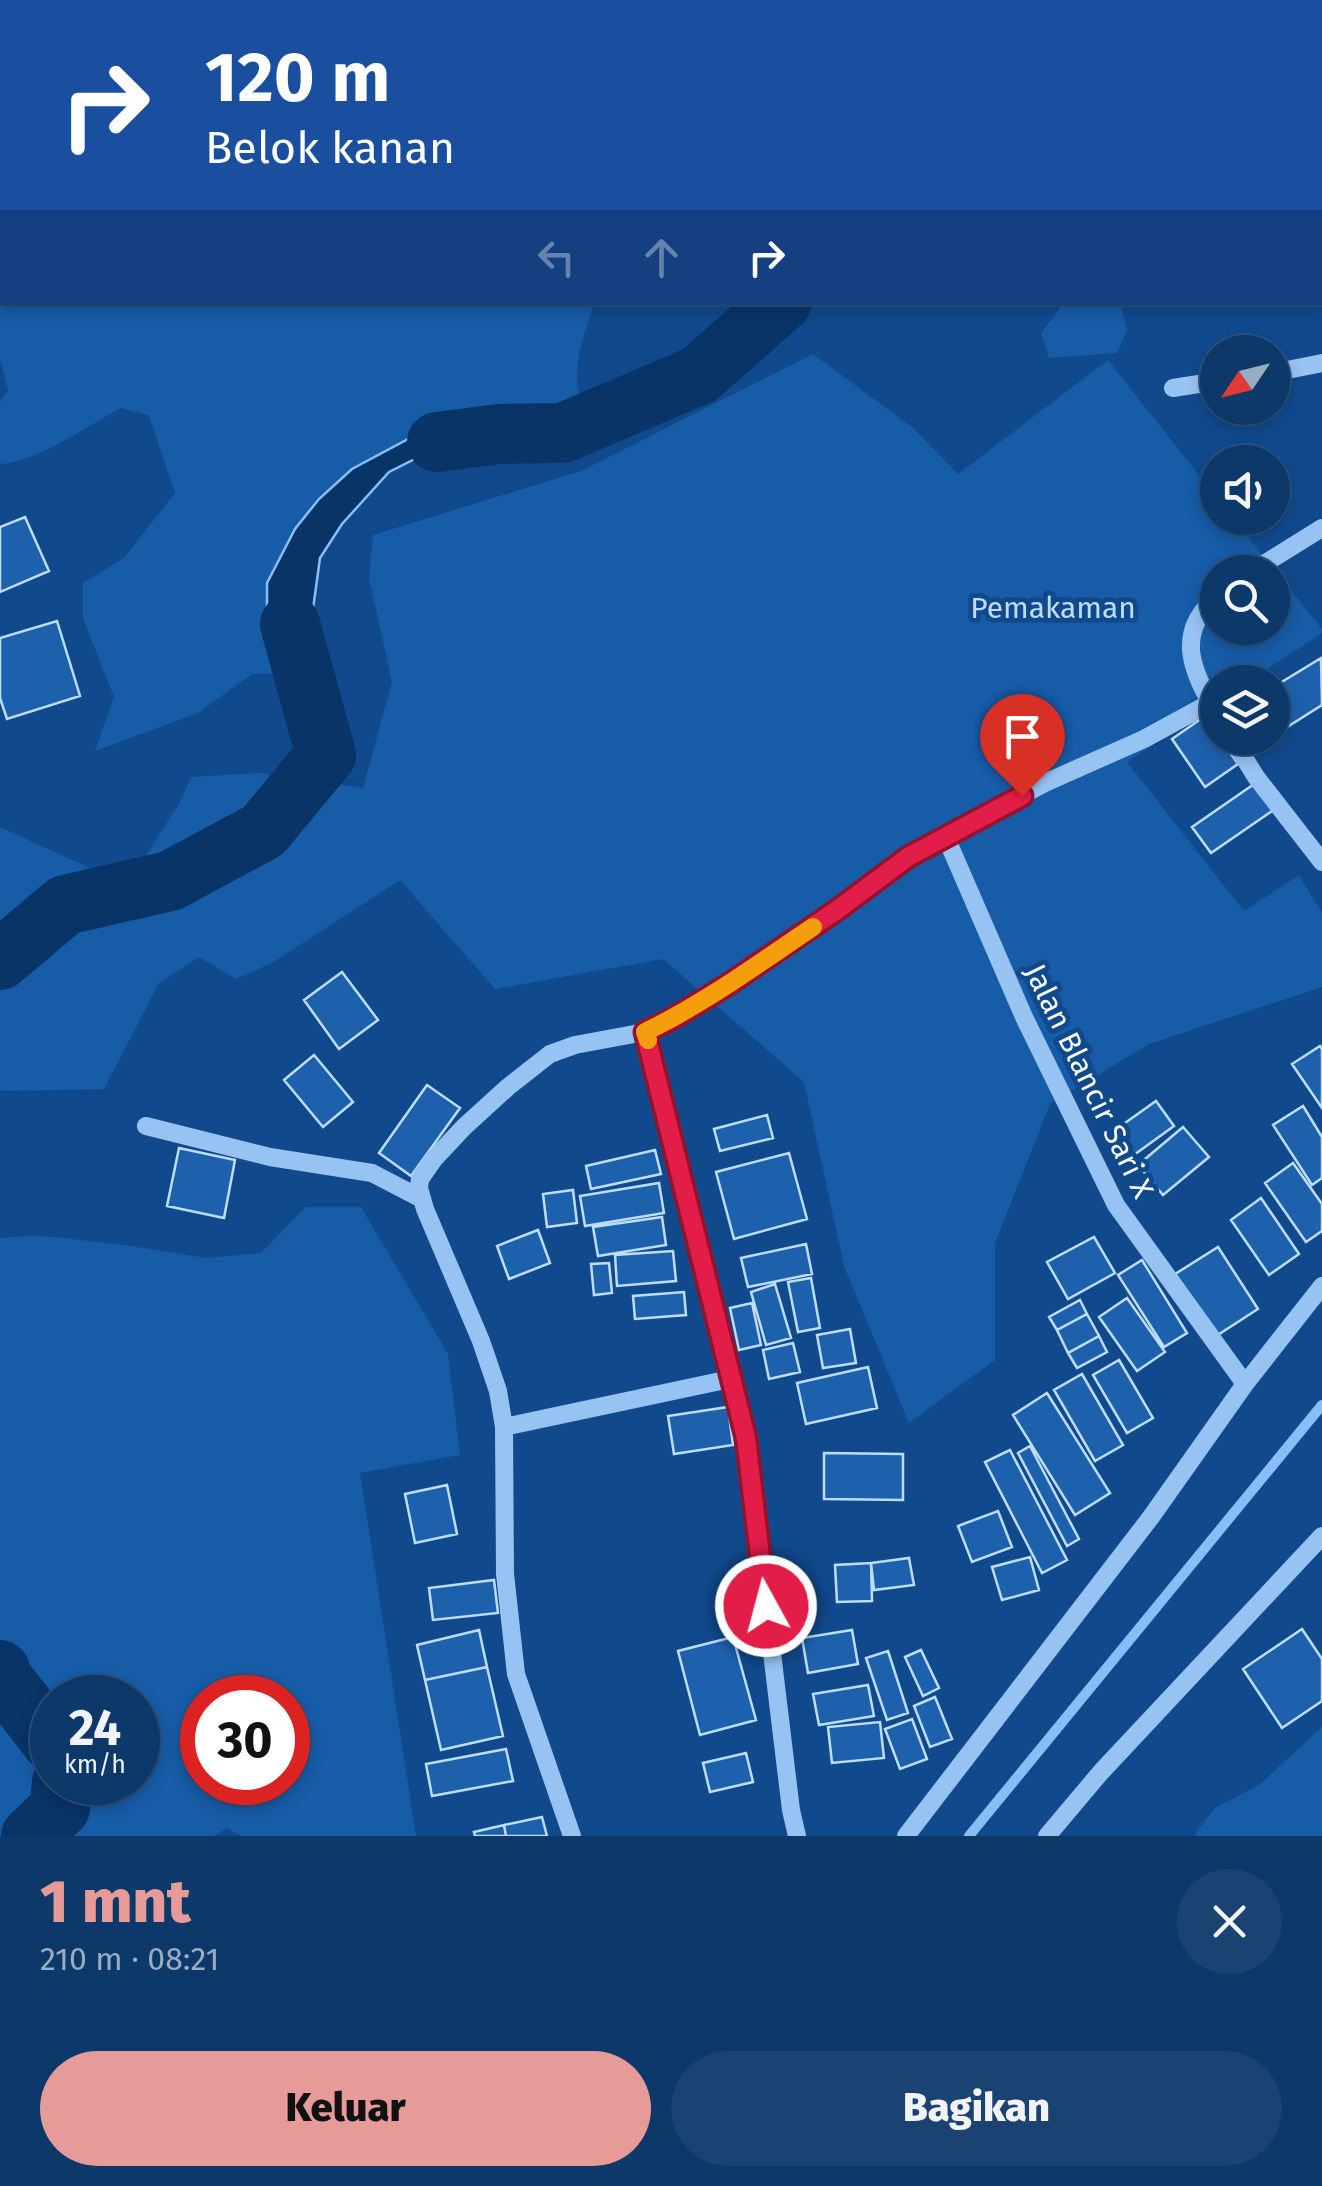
<!DOCTYPE html>
<html lang="id">
<meta charset="utf-8">
<style>
body{margin:0;font-family:"Fira Sans",sans-serif;background:#1a4372;color:#f1f3f6;height:100vh;display:flex;flex-direction:column;font-size:38px;white-space:nowrap}
*{box-sizing:border-box;margin:0}
p{font-size:32px;color:#9aacc1}
.icon{flex:none;width:55px;height:55px;fill:none;stroke:currentColor;stroke-width:2;stroke-linecap:round;stroke-linejoin:round}
.map{position:relative;height:1836px;overflow:hidden}
.panel{display:flex;flex-direction:column;background:#0c386a;flex:1}
.panel>*{flex:none}
.top-card{position:absolute;left:0px;top:0px;width:1322px;height:305px;box-shadow:0 5px 15px #0003,0 0 0 2px #2c527e;background:#1a4fa0;color:#fff;overflow:hidden}
.needle{width:65px;rotate:235deg}
.fabs{position:absolute;left:1200px;top:335px;display:grid;gap:20px}
.fabs a{display:grid;place-items:center;width:90px;height:90px;border-radius:50%;background:#0c386a;box-shadow:0 5px 15px #0003,0 0 0 2px #2c527e;font-size:50px}
.speed{position:absolute;left:30px;top:1675px;display:flex;gap:20px;font-size:50px;font-weight:700;text-align:center}
.speed>*{display:grid;place-content:center;width:130px;height:130px;border-radius:50%;background:#0c386a;box-shadow:0 5px 15px #0003,0 0 0 2px #2c527e;line-height:1}
.speed small{font-size:25px;font-weight:400}
.speed .limit{border:15px solid #d22;background:#fff;color:#111}
.pin{position:absolute;display:grid;place-items:center;width:85px;height:85px;color:#fff;margin:-102px -42px;border-radius:50% 50% 50% 0;rotate:-45deg;box-shadow:0 0 10px #0007}
.pin .icon{rotate:45deg}
.me{position:absolute;width:110px;margin:-55px;rotate:353deg;stroke-linejoin:round;filter:drop-shadow(0 0 8px #0008)}
.turn{display:flex;align-items:center;gap:35px;height:210px;padding:0 40px;font-size:45px}
.turn .icon{width:130px;height:130px;stroke-width:2.5}
.turn b{display:block;font-size:70px;line-height:85px}
.lanes{display:flex;align-items:center;height:95px;padding:0 40px;background:#0003;justify-content:center;gap:50px;direction:ltr}
.lanes .off{opacity:.35}
.round{display:grid;place-items:center;flex:none;width:105px;height:105px;border-radius:52px;background:#1a4372}
.overview{display:flex;align-items:center;justify-content:space-between;height:170px;padding:0 40px}
h1{font-size:60px;font-weight:800;line-height:75px;color:#e69b98}
.action{display:flex;gap:20px;margin-top:auto;padding:20px 40px}
.action a{flex:1;height:115px;border-radius:60px;background:#e69b98;color:#111;font-size:40px;font-weight:800;line-height:115px;text-align:center}
.action a+a{background:#1a4372;color:#f1f3f6}
.map>svg:first-child{display:block}
</style>
<div class="map">
<svg width="1322" height="1836" viewBox="0 0 1322 1836">
<rect width="100%" height="100%" fill="#104a8d"/>
<!-- green -->
<path fill="#175ca7" fill-rule="evenodd" d="M 348,0 L 1322,0 L 1322,226 L 1320,227 L 1320,2 L 348,2 Z
M 2,292 L 2,302 L 594,303 C 584,336 564,383 589,413 L 563,426 L 512,423 L 425,430 L 352,469 L 267,621 L 287,673 L 252,674 L 198,713 L 95,751 L 114,697 L 83,618 L 83,583 L 124,558 L 175,493 L 149,415 L 120,408 C 89,426 34,463 0,464 L 0,402 L 8,391 L 0,358 L 0,294 Z
M 1064,303 L 1120,303 L 1127,330 L 1117,353 L 1049,358 L 1041,333 Z
M 813,354 L 913,428 L 958,474 L 1108,360 L 1217,498 L 1218,518 L 1233,518 L 1322,629 L 1322,633 L 1247,682 L 1218,682 L 1217,702 L 1127,762 L 1244,911 L 1299,875 L 1322,913 L 1322,987 L 1149,1044 L 1050,1104 L 995,1243 L 995,1360 L 909,1423 L 844,1266 L 804,1082 L 663,959 L 495,989 L 400,880 L 272,963 L 236,979 L 199,957 L 159,983 L 104,1089 L 0,1091 L 0,827 L 92,869 L 142,862 L 180,802 L 191,777 L 260,773 L 363,788 L 392,682 L 369,578 L 373,535 L 581,471 ZM 1218,572 L 1272,572 L 1272,628 L 1218,628 Z
M 306,1207 L 361,1207 L 448,1354 L 460,1455 L 360,1473 L 416,1836 L 241,1836 L 227,1828 L 215,1836 L 0,1836 L 0,1238 L 30,1236 L 54,1237 L 124,1245 L 207,1258 L 261,1253 ZM 52,1698 L 138,1698 L 138,1782 L 52,1782 ZM 202,1698 L 288,1698 L 288,1782 L 202,1782 Z
M 1322,1727 L 1322,1836 L 1196,1836 L 1196,1832 L 1215,1808 L 1259,1785 Z"/>
<!-- water -->
<path fill="#093468" stroke="#88bef6" stroke-width="2.5" d="M 512,423 L 519,441 L 457,444 L 425,454 L 389,472 L 342,524 L 320,558 L 310,631 L 320,702 L 304,701 L 294,693 L 267,621 L 267,583 L 295,529 L 319,499 L 352,469 L 425,430 Z"/>
<g fill="none" stroke-linecap="round" stroke-linejoin="round">
<!-- stream -->
<path stroke="#88bef6" stroke-width="10" d="M 965,2 L 967,0
M 0,34 L 2,34
M 969,1836 L 1322,1405"/>
<!-- river -->
<path stroke="#093468" stroke-width="60" d="M 1320,124 L 1322,123
M 437,442 L 499,434 L 563,433 L 699,375 L 782,302
M 0,960 L 65,905 L 170,881 L 263,831 L 326,755 L 290,624
M 0,1670 L 3,1679 L 52,1742
M 31,1836 L 60,1808 L 62,1782"/>
</g>
<!-- building -->
<path fill="#1d61ac" stroke="#beddfd" stroke-width="2.5" d="M 25,517 L 49,571 L 0,592 L 0,527 Z
M 57,621 L 80,696 L 7,719 L 0,698 L 0,638 Z
M 1321,658 L 1322,705 L 1276,734 L 1272,729 L 1272,688 Z
M 1205,716 L 1218,738 L 1220,738 L 1238,764 L 1205,787 L 1172,739 Z
M 1257,782 L 1275,809 L 1211,853 L 1192,827 Z
M 342,972 L 378,1020 L 339,1049 L 304,1000 Z
M 1320,1046 L 1322,1049 L 1322,1108 L 1292,1064 Z
M 314,1055 L 353,1102 L 323,1127 L 284,1080 Z
M 427,1085 L 460,1108 L 411,1176 L 379,1153 Z
M 1156,1101 L 1174,1126 L 1127,1160 L 1108,1135 Z
M 1303,1106 L 1322,1137 L 1322,1178 L 1312,1185 L 1273,1125 Z
M 767,1115 L 773,1138 L 720,1151 L 714,1129 Z
M 1183,1127 L 1209,1157 L 1163,1195 L 1138,1165 Z
M 179,1148 L 235,1160 L 224,1218 L 167,1206 Z
M 655,1150 L 661,1174 L 591,1189 L 586,1166 Z
M 789,1153 L 807,1219 L 734,1239 L 716,1172 Z
M 1293,1163 L 1322,1204 L 1322,1231 L 1306,1242 L 1265,1183 Z
M 659,1183 L 664,1213 L 585,1226 L 580,1196 Z
M 573,1190 L 577,1223 L 547,1227 L 543,1194 Z
M 1261,1198 L 1299,1254 L 1269,1275 L 1231,1220 Z
M 662,1217 L 666,1245 L 598,1256 L 593,1227 Z
M 538,1230 L 550,1263 L 509,1279 L 497,1246 Z
M 1094,1237 L 1115,1273 L 1068,1299 L 1047,1262 Z
M 806,1244 L 812,1274 L 748,1287 L 741,1258 Z
M 1218,1247 L 1258,1309 L 1213,1338 L 1172,1276 Z
M 673,1251 L 676,1281 L 617,1286 L 615,1255 Z
M 1142,1260 L 1187,1333 L 1164,1347 L 1118,1275 Z
M 609,1263 L 612,1293 L 594,1295 L 591,1264 Z
M 811,1278 L 820,1328 L 798,1332 L 788,1282 Z
M 775,1284 L 791,1338 L 766,1345 L 751,1292 Z
M 684,1292 L 686,1315 L 635,1319 L 633,1296 Z
M 1127,1298 L 1165,1352 L 1137,1371 L 1099,1317 Z
M 1080,1300 L 1087,1314 L 1057,1330 L 1049,1317 Z
M 752,1303 L 761,1345 L 739,1350 L 730,1308 Z
M 1087,1314 L 1099,1336 L 1068,1353 L 1057,1330 Z
M 850,1329 L 856,1363 L 823,1368 L 817,1335 Z
M 1099,1336 L 1107,1352 L 1077,1368 L 1068,1353 Z
M 793,1343 L 800,1372 L 769,1379 L 763,1350 Z
M 1119,1360 L 1153,1418 L 1127,1433 L 1093,1375 Z
M 868,1367 L 877,1408 L 806,1424 L 797,1383 Z
M 1082,1374 L 1123,1445 L 1095,1461 L 1054,1390 Z
M 1047,1393 L 1110,1493 L 1075,1515 L 1013,1415 Z
M 728,1407 L 733,1445 L 674,1454 L 668,1416 Z
M 1030,1446 L 1079,1539 L 1067,1546 L 1018,1453 Z
M 1010,1450 L 1067,1560 L 1042,1573 L 985,1462 Z
M 824,1453 L 903,1454 L 903,1500 L 824,1499 Z
M 447,1485 L 457,1534 L 415,1543 L 405,1494 Z
M 998,1511 L 1012,1547 L 972,1562 L 958,1526 Z
M 1030,1557 L 1039,1590 L 1002,1600 L 992,1567 Z
M 909,1558 L 914,1585 L 874,1590 L 871,1563 Z
M 871,1563 L 872,1601 L 837,1602 L 835,1565 Z
M 494,1580 L 498,1613 L 433,1620 L 429,1588 Z
M 1302,1629 L 1322,1659 L 1322,1701 L 1282,1728 L 1243,1669 Z
M 479,1630 L 487,1667 L 425,1680 L 417,1645 Z
M 852,1630 L 858,1664 L 808,1673 L 802,1638 Z
M 733,1637 L 756,1720 L 700,1735 L 678,1651 Z
M 921,1650 L 939,1688 L 923,1696 L 905,1657 Z
M 888,1651 L 908,1713 L 887,1720 L 866,1658 Z
M 487,1667 L 503,1736 L 441,1750 L 425,1680 Z
M 868,1685 L 874,1716 L 819,1725 L 813,1694 Z
M 935,1697 L 952,1739 L 930,1747 L 914,1706 Z
M 912,1719 L 927,1759 L 900,1769 L 885,1729 Z
M 880,1722 L 884,1758 L 832,1763 L 828,1727 Z
M 506,1749 L 513,1781 L 432,1796 L 426,1764 Z
M 746,1753 L 753,1782 L 710,1792 L 703,1763 Z
M 542,1817 L 547,1836 L 506,1836 L 504,1825 Z
M 504,1825 L 506,1836 L 475,1836 L 474,1832 Z"/>
<g fill="none" stroke-linecap="round" stroke-linejoin="round">
<!-- minor -->
<path stroke="#97c3f2" stroke-width="18" d="M 1019,2 L 1023,0
M 0,88 L 2,86
M 1272,373 L 1322,363
M 1173,388 L 1218,381
M 1251,572 L 1322,528
M 1218,596 C 1173,632 1192,673 1218,715
M 1232,738 L 1256,777 L 1322,862
M 945,835 L 1024,1017 L 1116,1205 L 1245,1384
M 645,1032 L 746,1438 L 791,1810 L 797,1836
M 146,1126 L 270,1157 L 372,1173 L 422,1199
M 504,1427 L 730,1379
M 572,1836 L 516,1674 L 505,1574 L 504,1427 L 498,1391 L 481,1341 L 425,1209 L 419,1188 L 420,1179 L 434,1159 L 464,1127 L 508,1087 L 550,1054 L 575,1045 L 645,1032 L 672,1019 L 729,984 L 837,910 L 908,857 L 945,835 L 1047,782 L 1144,739 L 1210,703
M 906,1836 L 1151,1517 L 1245,1384 L 1322,1286
M 1047,1836 L 1101,1772 L 1322,1536"/>
</g>
<g fill="none" stroke-linecap="round" stroke-linejoin="round">
<defs>
<path id="route" d="M 766,1606 L 746,1438 L 645,1032 L 672,1019 L 729,984 L 837,910 L 908,857 L 1022,796"/>
</defs>
<!-- route casing -->
<use href="#route" stroke="#92132f" stroke-width="25"/>
<!-- route -->
<use href="#route" stroke="#e11d48" stroke-width="18"/>
<!-- slow -->
<path stroke="#f59e0b" stroke-width="18" d="M 648,1040 L 645,1032 C 705,1003 758,964 813,927"/>
</g>
<g text-anchor="middle" stroke-width="10" stroke-linejoin="round" paint-order="stroke">
<!-- park labels -->
<g font-size="30" fill="#beddfd" stroke="#104a8d">
<text x="1053" y="618">Pemakaman</text>
</g>
<!-- street labels -->
<g font-size="30" fill="#fff" stroke="#104a8d">
<text transform="translate(1089 1081) rotate(64)" y="10">Jalan Blancir Sari X</text>
</g>
</g>
</svg>
<div class="fabs">
<a><svg class="needle" viewBox="-14 -14 28 28"><path d="M0-13l5 13h-10z" fill="#e53935"/><path d="M0 13l5-13h-10z" fill="#9aacc1"/></svg></a>
<a><svg class="icon" aria-label="sound" viewBox="0 0 24 24"><path d="M4 9h4l5-4v14l-5-4H4zM17 9q2 3 0 6"/></svg></a>
<a><svg class="icon" aria-label="search" viewBox="0 0 24 24"><circle cx="10" cy="10" r="6"/><path d="M15 15l6 6"/></svg></a>
<a><svg class="icon" aria-label="layers" viewBox="0 0 24 24"><path d="M12 4l9 5-9 5-9-5zM3 14l9 5 9-5"/></svg></a>
</div>
<div class="speed"><div>24<small>km/h</small></div><div class="limit">30</div></div>
<div class="pin" style="left:1022px;top:796px;background:#d93025"><svg class="icon" aria-label="arrive" viewBox="0 0 24 24"><path d="M6 21V4h12l-3 4 3 4H6"/></svg></div>
<svg class="me" style="left:766px;top:1606px" viewBox="-20 -20 40 40"><circle r="17" fill="#e11d48" stroke="#fff" stroke-width="3"/><path d="M0-11L8 9 0 5-8 9z" fill="#fff"/></svg>
<div class="top-card">
<div class="turn"><svg class="icon" aria-label="right" viewBox="0 0 24 24"><path d="M7 20v-9h11M14 6l5 5-5 5"/></svg><div><b>120 m</b>Belok kanan</div></div>
<div class="lanes"><svg class="icon off" aria-label="left" viewBox="0 0 24 24"><path d="M17 20v-9H6M10 6l-5 5 5 5"/></svg><svg class="icon off" aria-label="ahead" viewBox="0 0 24 24"><path d="M12 20V5M6 11l6-6 6 6"/></svg><svg class="icon" aria-label="right" viewBox="0 0 24 24"><path d="M7 20v-9h11M14 6l5 5-5 5"/></svg></div>
</div>
</div>
<section class="panel">
<div class="overview"><div><h1>1 mnt</h1><p>210 m · 08:21</p></div><a class="round"><svg class="icon" aria-label="close" viewBox="0 0 24 24"><path d="M6 6l12 12M18 6L6 18"/></svg></a></div>
<div class="action"><a>Keluar</a><a>Bagikan</a></div>
</section>
